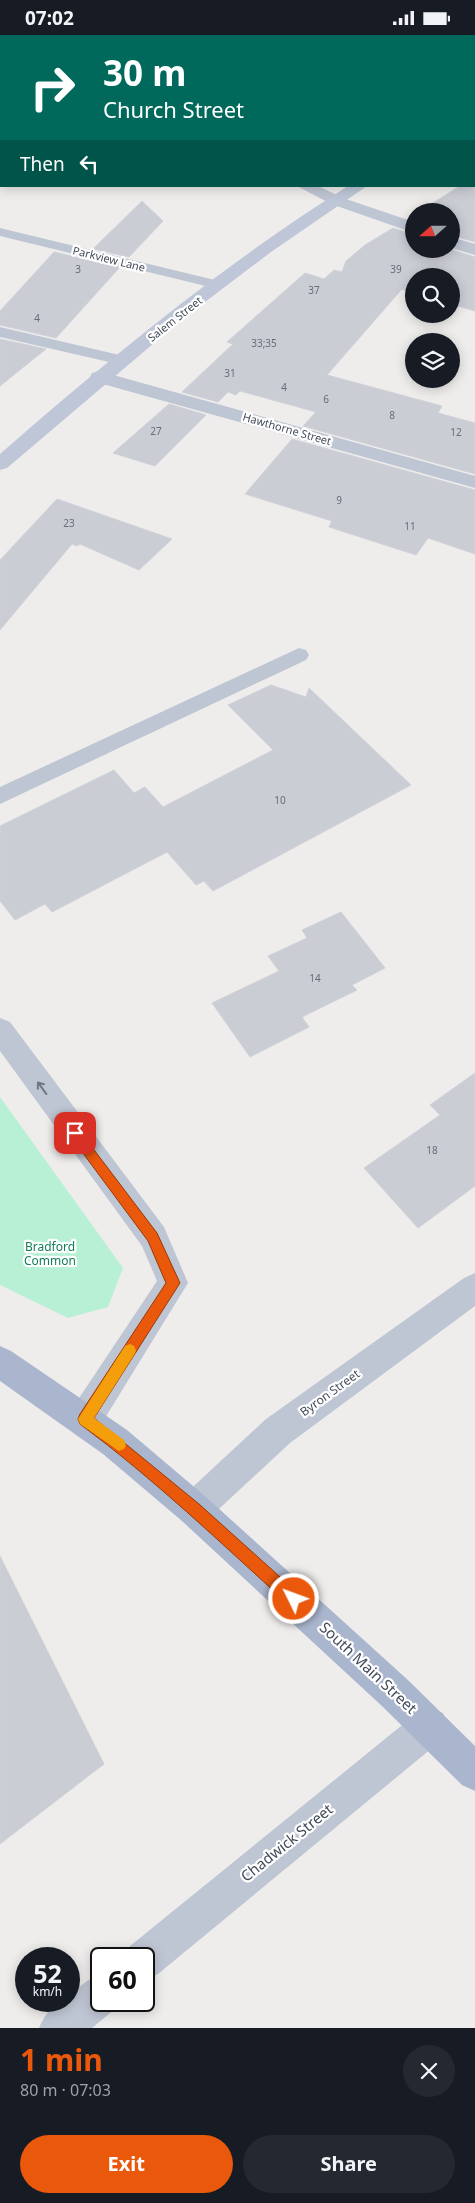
<!DOCTYPE html>
<meta charset="utf-8">
<style>
body{margin:0;font-family:"Noto Sans",sans-serif;background:#242831;color:#f1f3f6;height:100vh;display:flex;flex-direction:column;font-size:19px;white-space:nowrap}
*{box-sizing:border-box;margin:0}
p{font-size:16px;color:#9ea1a6}
.icon{flex:none;width:28px;height:28px;fill:none;stroke:currentColor;stroke-width:2;stroke-linecap:round;stroke-linejoin:round}
.map{position:relative;height:1993px;overflow:hidden}
.drawer{display:flex;flex-direction:column;background:#171b24;flex:1}
.drawer>*{flex:none}
.top-card{position:absolute;left:0px;top:0px;width:475px;height:152px;box-shadow:0 2px 12px #0003;background:#00695c;color:#fff;overflow:hidden}
.needle{width:32px;rotate:249deg}
.fabs{position:absolute;left:405px;top:168px;display:grid;gap:10px}
.fabs a{display:grid;place-items:center;width:55px;height:55px;border-radius:50%;background:#171b24;box-shadow:0 2px 12px #0003;font-size:25px}
.speed{position:absolute;left:15px;top:1912px;display:flex;gap:10px;font-size:25px;font-weight:700;text-align:center}
.speed>*{display:grid;place-content:center;width:65px;height:65px;border-radius:50%;background:#171b24;box-shadow:0 2px 12px #0003;line-height:1}
.speed small{font-size:12px;font-weight:400}
.speed .limit{border:2px solid #111;border-radius:8px;background:#fff;color:#111}
.pin{position:absolute;display:grid;place-items:center;width:42px;height:42px;color:#fff;margin:-21px;border-radius:10px;box-shadow:0 2px 8px #0006}
.me{position:absolute;width:55px;margin:-28px;rotate:312deg;stroke-linejoin:round;filter:drop-shadow(0 0 4px #0008)}
.turn{display:flex;align-items:center;gap:18px;height:105px;padding:0 20px;font-size:22px}
.turn .icon{width:65px;height:65px;stroke-width:2.5}
.turn b{display:block;font-size:35px;line-height:42px}
.then{display:flex;align-items:center;height:48px;padding:0 20px;background:#0003;gap:10px;font-size:19px}
.round{display:grid;place-items:center;flex:none;width:52px;height:52px;border-radius:26px;background:#242831}
.overview{display:flex;align-items:center;justify-content:space-between;height:85px;padding:0 20px}
h1{font-size:30px;font-weight:700;line-height:38px;color:#ea580c}
.button{display:flex;gap:10px;margin-top:auto;padding:10px 20px}
.button a{flex:1;height:58px;border-radius:30px;background:#ea580c;color:#fff;font-size:20px;font-weight:700;line-height:58px;text-align:center}
.button a+a{background:#242831;color:#f1f3f6}
.status{display:flex;justify-content:space-between;align-items:center;height:35px;padding:0 25px;background:#171b24;direction:ltr}
.status svg{height:14px;fill:currentColor}
.map>svg:first-child{display:block}
</style>
<div class="status"><b>07:02</b><svg viewBox="0 0 49 12"><path d="M0 12V9h3v3zM5 12V6h3v6zM10 12V3h3v9zM15 12V0h3v12zM26 1h20v11H26zM47 4h2v5h-2z"/></svg></div>
<div class="map">
<svg width="475" height="1993" viewBox="0 0 475 1993">
<rect width="100%" height="100%" fill="#efedec"/>
<!-- green -->
<path fill="#b8f0d6" d="M 0,1062 L 123,1233 L 108,1272 L 68,1283 L 0,1250 Z"/>
<!-- building -->
<path fill="#cbcdd5" stroke="#d0d1d9" d="M 475,142 L 475,207 L 451,200 L 451,176 L 420,176 L 460,151 L 474,151 Z
M 142,166 L 163,186 L 129,222 L 93,214 Z
M 393,193 L 414,200 L 414,214 L 449,214 L 475,222 L 475,276 L 451,269 L 451,241 L 414,241 L 414,258 L 402,254 L 327,340 L 442,371 L 438,378 L 475,388 L 475,439 L 303,391 L 316,377 L 240,356 L 236,360 L 228,357 L 218,367 L 182,357 L 233,309 L 227,307 L 305,238 L 324,244 L 334,235 L 342,237 L 346,226 L 365,210 Z
M 54,217 L 120,232 L 56,303 L 0,290 L 0,276 Z
M 0,304 L 46,314 L 0,351 Z
M 169,369 L 206,380 L 155,431 L 113,418 Z
M 292,404 L 475,455 L 475,519 L 428,503 L 416,520 L 329,492 L 332,486 L 245,459 Z
M 57,464 L 172,504 L 139,535 L 80,509 L 77,511 L 72,509 L 0,595 L 0,525 Z
M 271,650 L 306,662 L 309,653 L 411,750 L 213,856 L 204,846 L 196,850 L 167,817 L 52,877 L 45,869 L 15,885 L 0,866 L 0,791 L 114,735 L 134,758 L 145,752 L 163,772 L 273,715 L 228,670 Z
M 341,877 L 385,933 L 352,950 L 357,955 L 302,982 L 309,992 L 250,1022 L 212,968 L 279,936 L 268,921 L 307,903 L 302,895 Z
M 475,1038 L 475,1151 L 418,1193 L 364,1133 L 440,1080 L 430,1070 Z
M 0,1521 L 104,1729 L 0,1809 Z"/>
<g fill="none" stroke-linecap="round" stroke-linejoin="round">
<!-- lane -->
<path fill="#bfc6d3" fill-rule="evenodd" d="M 0,193 L 223,247 L 225,250 L 218,254 L 0,201 Z
M 0,292 L 128,322 L 130,325 L 122,330 L 0,302 Z
M 299,613 L 306,615 L 309,620 L 306,625 L 0,769 L 0,752 Z"/>
<!-- street -->
<path fill="#bfc6d3" fill-rule="evenodd" d="M 0,26 L 1,26 L 1,35 L 0,35 Z
M 297,151 L 318,151 L 343,163 L 414,187 L 414,198 L 331,169 Z
M 451,202 L 475,209 L 475,220 L 451,213 Z
M 99,336 L 475,441 L 475,453 L 92,346 L 90,342 L 92,338 Z
M 0,983 L 10,987 L 164,1192 L 188,1248 L 97,1396 L 85,1400 L 73,1396 L 69,1384 L 73,1372 L 157,1246 L 142,1211 L 0,1016 Z
M 475,1238 L 475,1271 L 290,1408 L 206,1486 L 194,1491 L 182,1486 L 177,1474 L 182,1462 L 266,1384 L 464,1243 Z
M 430,1672 L 443,1678 L 449,1691 L 443,1704 L 158,1939 L 144,1945 L 144,1924 L 124,1924 L 130,1911 L 417,1678 Z
M 101,1940 L 101,1966 L 119,1966 L 115,1974 L 92,1993 L 39,1993 C 45,1980 53,1966 69,1966 L 69,1960 L 87,1946 Z"/>
<!-- secondary -->
<path fill="#bec6d7" fill-rule="evenodd" d="M 475,81 L 475,91 L 474,92 L 474,82 Z
M 348,151 L 367,151 L 271,217 L 180,286 L 7,433 L 0,435 L 0,419 C 111,322 223,230 348,151 Z"/>
<!-- primary -->
<path fill="#aab6cd" fill-rule="evenodd" d="M 0,1311 L 11,1316 L 127,1395 L 206,1462 L 409,1646 L 475,1711 L 475,1756 L 462,1750 L 383,1672 L 182,1486 L 103,1419 L 0,1346 Z"/>
</g>
<!-- one-way arrows -->
<defs><path id="oneway-shaft" d="M-6 0H5M1.5-3L5.5 0L1.5 3" fill="none" stroke-width="1.6" stroke-linecap="round" stroke-linejoin="round" transform="scale(1.25)"/></defs>
<use stroke="#6f7784" href="#oneway-shaft" transform="translate(42 1053) rotate(-126)"/>
<!-- route -->
<path fill="#ea580c" stroke="#983908" d="M 75,1093 L 79,1095 L 157,1198 L 180,1248 L 94,1383 L 199,1469 L 299,1559 L 302,1564 L 299,1570 L 294,1572 L 289,1570 C 221,1508 154,1444 80,1389 L 78,1384 L 80,1379 L 166,1248 L 148,1206 L 71,1102 L 69,1098 Z"/>
<!-- slow -->
<path fill="#f59e0b" d="M 130,1309 L 134,1311 L 136,1316 L 134,1320 L 94,1383 L 124,1405 L 126,1410 L 124,1414 L 119,1416 L 80,1389 L 78,1384 L 125,1311 Z"/>
<g text-anchor="middle" stroke-width="4.5" stroke-linejoin="round" paint-order="stroke">
<!-- number labels -->
<g font-size="10" fill="#666c79">
<text x="78" y="238">3</text>
<text x="396" y="238">39</text>
<text x="314" y="259">37</text>
<text x="37" y="287">4</text>
<text x="264" y="312">33;35</text>
<text x="230" y="342">31</text>
<text x="284" y="356">4</text>
<text x="326" y="368">6</text>
<text x="392" y="384">8</text>
<text x="156" y="400">27</text>
<text x="456" y="401">12</text>
<text x="339" y="469">9</text>
<text x="69" y="492">23</text>
<text x="410" y="495">11</text>
<text x="280" y="769">10</text>
<text x="315" y="947">14</text>
<text x="432" y="1119">18</text>
</g>
<!-- far-street labels -->
<g font-size="11" fill="#444c5a" stroke="#fff">
<text transform="translate(109 224) rotate(14)" y="4">Parkview Lane</text>
<text transform="translate(175 284) rotate(-38)" y="4">Salem Street</text>
<text transform="translate(287 394) rotate(16)" y="4">Hawthorne Street</text>
</g>
<!-- park labels -->
<g font-size="12" fill="#137e59" stroke="#fff">
<text x="50" y="1216">Bradford<tspan x="50" dy="14">Common</tspan></text>
</g>
<!-- street labels -->
<g font-size="12" fill="#444c5a" stroke="#fff">
<text transform="translate(330 1358) rotate(-36)" y="4">Byron Street</text>
</g>
<!-- near-street labels -->
<g font-size="15" fill="#444c5a" stroke="#fff">
<text transform="translate(368 1633) rotate(43)" y="5">South Main Street</text>
<text transform="translate(287 1808) rotate(-39)" y="5">Chadwick Street</text>
</g>
</g>
</svg>
<div class="fabs">
<a><svg class="needle" viewBox="-14 -14 28 28"><path d="M0-13l5 13h-10z" fill="#e53935"/><path d="M0 13l5-13h-10z" fill="#9ea1a6"/></svg></a>
<a><svg class="icon" aria-label="search" viewBox="0 0 24 24"><circle cx="10" cy="10" r="6"/><path d="M15 15l6 6"/></svg></a>
<a><svg class="icon" aria-label="layers" viewBox="0 0 24 24"><path d="M12 4l9 5-9 5-9-5zM3 14l9 5 9-5"/></svg></a>
</div>
<div class="speed"><div>52<small>km/h</small></div><div class="limit">60</div></div>
<div class="pin" style="left:75px;top:1098px;background:#d93025"><svg class="icon" aria-label="arrive" viewBox="0 0 24 24"><path d="M6 21V4h12l-3 4 3 4H6"/></svg></div>
<svg class="me" style="left:294px;top:1564px" viewBox="-20 -20 40 40"><circle r="17" fill="#ea580c" stroke="#fff" stroke-width="3"/><path d="M0-11L8 9 0 5-8 9z" fill="#fff"/></svg>
<div class="top-card">
<div class="turn"><svg class="icon" aria-label="right" viewBox="0 0 24 24"><path d="M7 20v-9h11M14 6l5 5-5 5"/></svg><div><b>30 m</b>Church Street</div></div>
<div class="then">Then<svg class="icon" aria-label="left" viewBox="0 0 24 24"><path d="M17 20v-9H6M10 6l-5 5 5 5"/></svg></div>
</div>
</div>
<section class="drawer">
<div class="overview"><div><h1>1 min</h1><p>80 m · 07:03</p></div><a class="round"><svg class="icon" aria-label="close" viewBox="0 0 24 24"><path d="M6 6l12 12M18 6L6 18"/></svg></a></div>
<div class="button"><a>Exit</a><a>Share</a></div>
</section>
